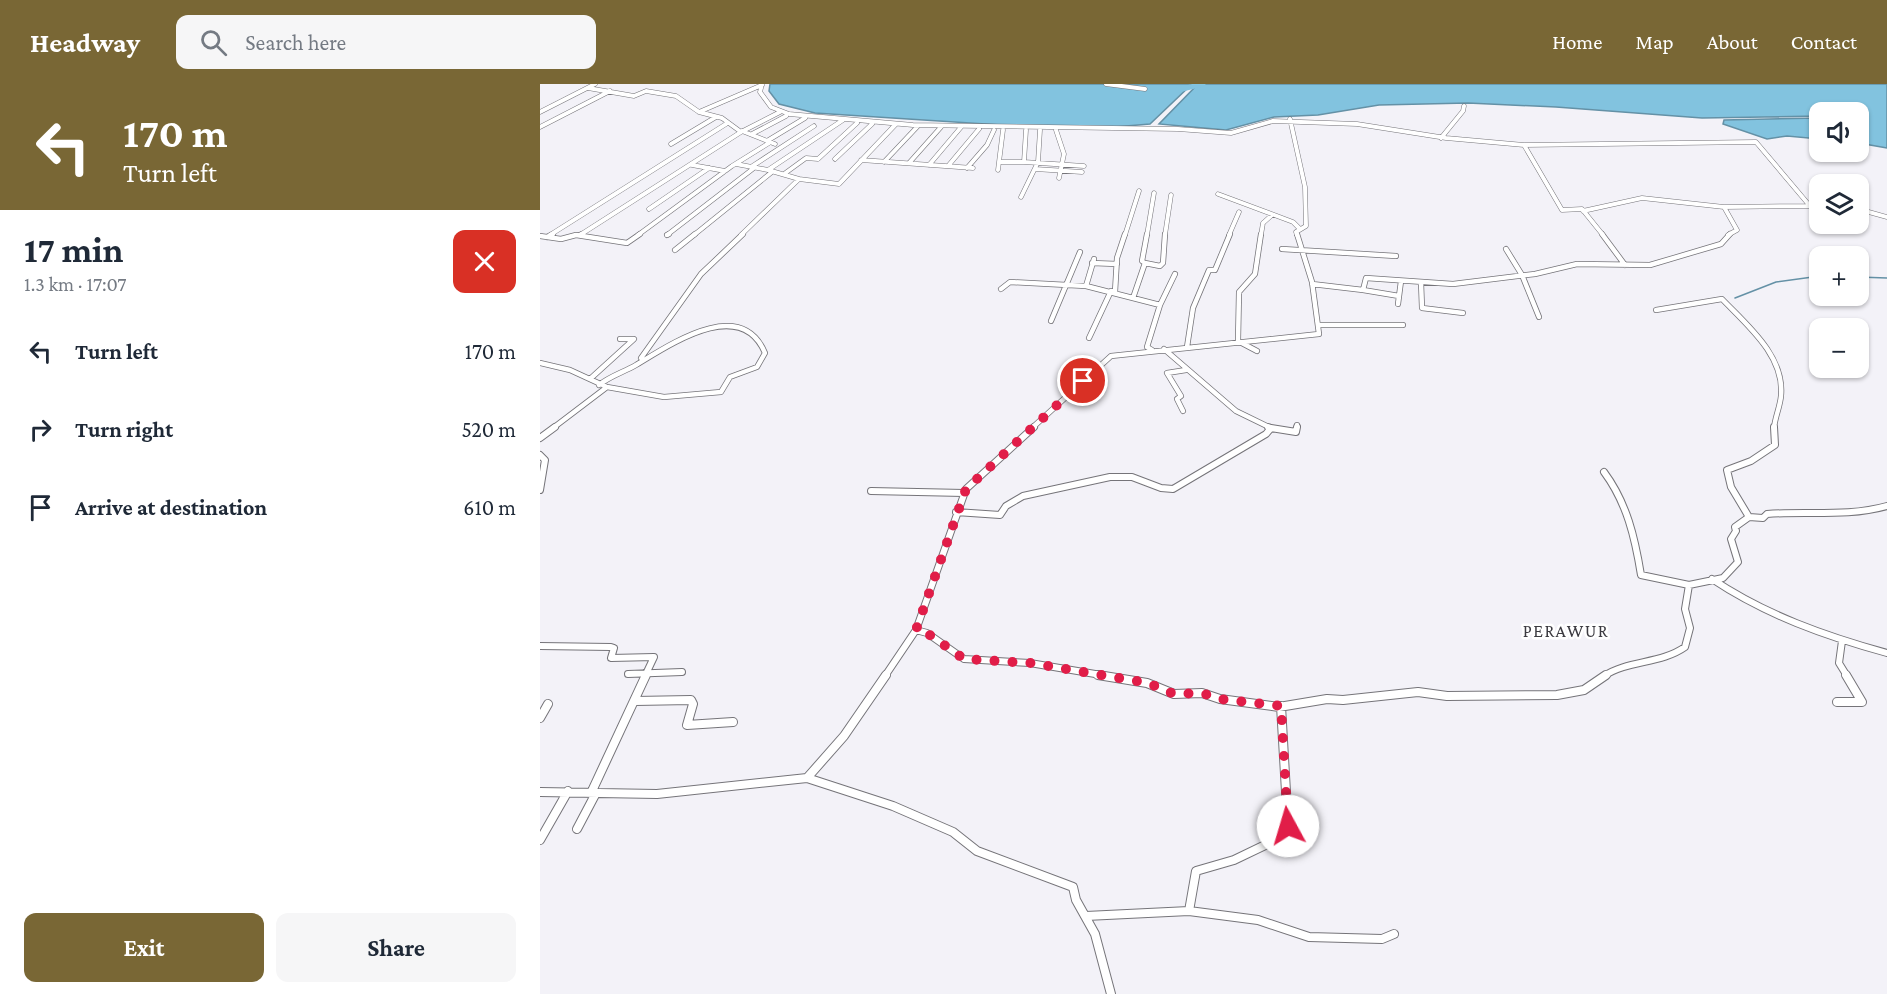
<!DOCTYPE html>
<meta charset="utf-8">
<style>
body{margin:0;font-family:"Crimson Pro",serif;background:#f6f6f7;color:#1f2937;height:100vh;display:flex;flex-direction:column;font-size:22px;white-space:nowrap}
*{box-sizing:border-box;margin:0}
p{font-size:20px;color:#747a83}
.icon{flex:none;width:33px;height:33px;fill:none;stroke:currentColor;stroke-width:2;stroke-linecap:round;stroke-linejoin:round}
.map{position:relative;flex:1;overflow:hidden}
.panel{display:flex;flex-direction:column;background:#fff;width:540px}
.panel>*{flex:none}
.guide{background:#796735;color:#fff;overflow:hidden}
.tools{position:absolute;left:1269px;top:18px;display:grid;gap:12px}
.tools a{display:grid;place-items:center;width:60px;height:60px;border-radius:12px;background:#fff;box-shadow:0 2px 4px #0004;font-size:30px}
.pin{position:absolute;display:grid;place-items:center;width:51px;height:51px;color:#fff;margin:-26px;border:3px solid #fff;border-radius:50%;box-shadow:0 2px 6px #0007}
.me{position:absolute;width:66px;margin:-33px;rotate:354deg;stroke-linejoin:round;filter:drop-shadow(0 0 4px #0008)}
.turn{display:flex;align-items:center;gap:21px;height:126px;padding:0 24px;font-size:27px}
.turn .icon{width:78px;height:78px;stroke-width:2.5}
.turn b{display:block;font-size:42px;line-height:51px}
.round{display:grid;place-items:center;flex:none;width:63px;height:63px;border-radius:12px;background:#f6f6f7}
.summary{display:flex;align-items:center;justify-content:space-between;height:102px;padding:0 24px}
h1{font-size:36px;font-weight:700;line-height:45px}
.button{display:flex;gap:12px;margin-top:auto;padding:12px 24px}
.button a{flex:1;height:69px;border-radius:12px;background:#796735;color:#fff;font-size:24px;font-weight:700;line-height:69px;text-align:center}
.button a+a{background:#f6f6f7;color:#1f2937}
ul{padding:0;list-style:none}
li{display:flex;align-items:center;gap:18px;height:78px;padding:0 24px}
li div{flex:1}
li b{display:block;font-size:22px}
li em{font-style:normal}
header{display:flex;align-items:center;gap:36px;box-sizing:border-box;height:84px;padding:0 30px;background:#796735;color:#fff}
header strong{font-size:28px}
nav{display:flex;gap:33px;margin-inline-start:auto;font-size:21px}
.search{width:420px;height:54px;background:#f6f6f7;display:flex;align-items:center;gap:15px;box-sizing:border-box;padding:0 21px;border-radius:12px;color:#747a83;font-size:22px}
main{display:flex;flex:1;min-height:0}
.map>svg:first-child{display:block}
</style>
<header>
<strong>Headway</strong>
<div class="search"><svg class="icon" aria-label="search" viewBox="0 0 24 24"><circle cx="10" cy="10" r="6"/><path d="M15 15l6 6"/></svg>Search here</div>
<nav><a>Home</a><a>Map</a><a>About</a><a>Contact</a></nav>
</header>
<main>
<section class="panel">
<div class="guide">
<div class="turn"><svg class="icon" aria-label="left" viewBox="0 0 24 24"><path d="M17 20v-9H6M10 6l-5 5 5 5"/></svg><div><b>170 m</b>Turn left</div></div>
</div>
<div class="summary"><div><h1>17 min</h1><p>1.3 km · 17:07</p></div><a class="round" style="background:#d93025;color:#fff"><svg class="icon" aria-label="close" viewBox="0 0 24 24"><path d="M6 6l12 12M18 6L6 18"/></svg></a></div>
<ul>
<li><svg class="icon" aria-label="left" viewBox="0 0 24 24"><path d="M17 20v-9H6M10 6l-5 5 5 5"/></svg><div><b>Turn left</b></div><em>170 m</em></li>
<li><svg class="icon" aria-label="right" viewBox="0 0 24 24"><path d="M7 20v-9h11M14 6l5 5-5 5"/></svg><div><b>Turn right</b></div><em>520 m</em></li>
<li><svg class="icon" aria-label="arrive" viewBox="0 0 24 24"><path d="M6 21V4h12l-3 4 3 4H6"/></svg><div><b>Arrive at destination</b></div><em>610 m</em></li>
</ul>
<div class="button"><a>Exit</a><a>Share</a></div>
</section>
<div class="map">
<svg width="1347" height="910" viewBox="0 0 1347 910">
<rect width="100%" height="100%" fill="#f3f2f8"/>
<!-- water -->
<path fill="#82c3df" stroke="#6491a6" stroke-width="1.5" d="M 230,0 L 652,0 L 610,40 L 574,43 L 461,41 L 275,29 L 239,20 L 229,7 Z
M 658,0 L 1347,0 L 1347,64 L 1319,59 L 1318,28 L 1280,28 L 1279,32 L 1162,34 L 1016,23 L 928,19 L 839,21 L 778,31 L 734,33 L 686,46 L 619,40 Z
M 1279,34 L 1279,55 L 1247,52 L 1227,55 L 1183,40 L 1184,36 Z"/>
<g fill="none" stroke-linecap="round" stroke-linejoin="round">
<!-- stream -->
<path stroke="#6491a6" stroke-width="1.5" d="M 1318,193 L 1347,194
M 1195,214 L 1236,198 L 1280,192"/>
<!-- river -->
<path stroke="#82c3df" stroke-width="5" d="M 638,6 L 663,0"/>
<defs>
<path id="minor-far3" d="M 222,0 L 220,8 L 231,23 L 249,30 L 373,41 L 638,45 L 691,49 L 733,37 L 817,40 L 906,54 L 984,61 L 1216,58 L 1270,122 L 1280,122
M 566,0 L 605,5
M 48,4 L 94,12 L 106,7 L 136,12 L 159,28 L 182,34 L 201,48 L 240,28
M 0,28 L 55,0
M 159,28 L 222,1
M 750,35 L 765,103 L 766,142 L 756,148 L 757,151
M 0,43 L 70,7
M 486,46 L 484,78 L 544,82
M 516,46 L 524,70 L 519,94
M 202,47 L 235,60
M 212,50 L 246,32
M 901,54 L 923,27 L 924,22
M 131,60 L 176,33
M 984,61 L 1022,126 L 1042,125 L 1063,151
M 295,75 L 332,40
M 321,76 L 433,84
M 344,78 L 378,42
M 459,78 L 484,78
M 369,79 L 401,43
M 196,80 L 228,86
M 152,81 L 185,87
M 389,81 L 422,42
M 408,82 L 439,45
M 211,83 L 274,42
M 427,84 L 447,61 L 454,46
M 495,85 L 542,88
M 458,86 L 463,46
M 244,90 L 266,74 L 278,75 L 317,39
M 259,95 L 299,100 L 356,40
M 678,110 L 753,138 L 760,145
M 481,113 L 498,78 L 500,46
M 109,125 L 169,84
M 1318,125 L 1347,133
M 1043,127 L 1102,114 L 1184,123
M 10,151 L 186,40
M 40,151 L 201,48
M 98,151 L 192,82 L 229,59 L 227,57 L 265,34
M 127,151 L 214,84
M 154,151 L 232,88
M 201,151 L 259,95 L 228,86 L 303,36
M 585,151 L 599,107
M 607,151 L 614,109
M 625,151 L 631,111
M 689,151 L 699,128
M 721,151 L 723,139 L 732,131
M 1188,151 L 1197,146 L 1184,123 L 1270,122"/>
<path id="minor-far2" d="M 1062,150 L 1085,181
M 40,151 L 42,150
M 127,151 L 129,150
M 0,152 L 21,155 L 36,151 L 87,159 L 100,150
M 7,153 L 13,150
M 742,165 L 856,172
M 966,165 L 982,191 L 999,233
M 135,166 L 155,150
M 552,179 L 577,180
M 605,179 L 620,182 L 623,179 L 625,150
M 881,198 L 882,224 L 923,229
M 772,200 L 823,206 L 826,194 L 913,200 L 995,190 L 1037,180 L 1110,181 L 1181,160 L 1190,150
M 546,202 L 554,175
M 461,205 L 470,198 L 546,202 L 620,221 L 607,263 L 612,266
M 823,206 L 859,212
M 593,214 L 605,179 L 602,177 L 607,150
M 858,220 L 861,197
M 620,221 L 635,190
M 1116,226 L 1182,215 C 1207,241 1245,272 1241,312 C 1240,323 1235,333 1234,344
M 511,237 L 540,168
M 778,241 L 863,241
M 549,254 L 571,207 L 575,208 L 577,174 L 585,150
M 647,263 L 653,224 L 669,186 L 675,186 L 690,150
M 624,265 L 696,327 L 731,344
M 717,267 L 698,257 L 699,208 L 715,190 L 721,150
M 101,274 L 161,190 L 203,150
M 0,279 L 30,286 L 67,303 L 13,344
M 50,295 L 94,255 L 80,255
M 59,301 C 70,292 84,288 96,281 C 131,260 201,212 225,269 L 217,283 L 190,293 L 181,308 L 124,313 L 67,303
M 643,327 L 637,315 L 641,312 L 627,289 L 646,286
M 492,344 L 571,272 L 779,250 L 772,198 L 757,150
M 757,344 L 757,341"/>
<path id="minor-far1" d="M 731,344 L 756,348 L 757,343
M 0,354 L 15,343
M 0,371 L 5,376 L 0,406
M 1064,388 C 1087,419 1095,454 1101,491 L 1149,501
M 331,407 L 424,409
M 416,428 L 460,431 L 466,422 L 483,412 L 570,393 L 592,393 L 621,404 L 633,405 L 726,350 L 731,344 L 728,343
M 1209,433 L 1223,434 L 1227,430 C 1267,427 1308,433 1347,422
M 1172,495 C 1226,531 1285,552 1347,569
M 376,546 L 387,549 L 424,575 L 490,579 L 567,592
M 1302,557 L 1299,579 L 1307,592
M 0,562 L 71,563 L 74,564 L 71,574 L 114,573 L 105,592
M 88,590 L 142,588
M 345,592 L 376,546 L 426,405 L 494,343
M 1064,592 C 1088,576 1121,580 1145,563 L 1150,544 L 1145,525 L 1149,501 L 1183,494 L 1198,478 L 1191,455 L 1196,447 L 1195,443 L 1209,433 L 1191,403 L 1187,386 L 1211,377 L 1235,361 L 1234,343"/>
<path id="minor" d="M 558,591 L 607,599 L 634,610 L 662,609 L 680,615 L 739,623 L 787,615 L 803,616 L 878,608 L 907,612 L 1017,611 L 1044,606 L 1066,591
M 95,617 L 151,616 L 153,620 L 147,641 L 193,638
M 1297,618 L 1322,618 L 1306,591
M 741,622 L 748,742 L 744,752 L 694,776 L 656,787 L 649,827 L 718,836 L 769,853 L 842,855 L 854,850
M 0,634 L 8,620
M 267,694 L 304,652 L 346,591
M 52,707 L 106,591
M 0,708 L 117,710 L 267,694 L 353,722 L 413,748 L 437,767 L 533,803 L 536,816 L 555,850 L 571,910
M 37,745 L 56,709
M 0,756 L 28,707
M 546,832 L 649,827"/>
</defs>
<!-- minor-far3 casing -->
<use href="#minor-far3" stroke="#757479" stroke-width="5"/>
<!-- minor-far2 casing -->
<use href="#minor-far2" stroke="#757479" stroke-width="6"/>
<!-- minor-far1 casing -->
<use href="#minor-far1" stroke="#757479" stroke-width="8"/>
<!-- minor casing -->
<use href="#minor" stroke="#757479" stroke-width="10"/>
<!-- minor-far3 -->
<use href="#minor-far3" stroke="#fff" stroke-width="4"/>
<!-- minor-far2 -->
<use href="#minor-far2" stroke="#fff" stroke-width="4.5"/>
<!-- minor-far1 -->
<use href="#minor-far1" stroke="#fff" stroke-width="6"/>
<!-- minor -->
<use href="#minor" stroke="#fff" stroke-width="8"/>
</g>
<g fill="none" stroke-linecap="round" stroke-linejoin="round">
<!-- route -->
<path stroke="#e11d48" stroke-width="10" stroke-dasharray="0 18" d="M 543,297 L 426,405 L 376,546 L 387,549 L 424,575 L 490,579 L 608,599 L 634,610 L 662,609 L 680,615 L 741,622 L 748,742"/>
</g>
<g text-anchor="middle" stroke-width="5" stroke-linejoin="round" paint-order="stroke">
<!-- quarter labels -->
<g font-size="18" letter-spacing="1.5" fill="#3c3b41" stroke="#fff">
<text x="1026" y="553">PERAWUR</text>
</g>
</g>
</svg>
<div class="tools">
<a><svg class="icon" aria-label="sound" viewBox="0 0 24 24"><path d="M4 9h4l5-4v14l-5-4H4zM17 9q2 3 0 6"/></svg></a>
<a><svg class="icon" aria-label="layers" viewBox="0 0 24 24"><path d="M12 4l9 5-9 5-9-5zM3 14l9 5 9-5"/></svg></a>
<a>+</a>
<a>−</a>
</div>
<div class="pin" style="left:543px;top:297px;background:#d93025"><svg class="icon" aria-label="arrive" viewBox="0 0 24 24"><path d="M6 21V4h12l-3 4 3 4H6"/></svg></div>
<svg class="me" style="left:748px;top:742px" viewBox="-20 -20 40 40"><circle r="19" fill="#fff"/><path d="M0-13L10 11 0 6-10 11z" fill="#e11d48"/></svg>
</div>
</main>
